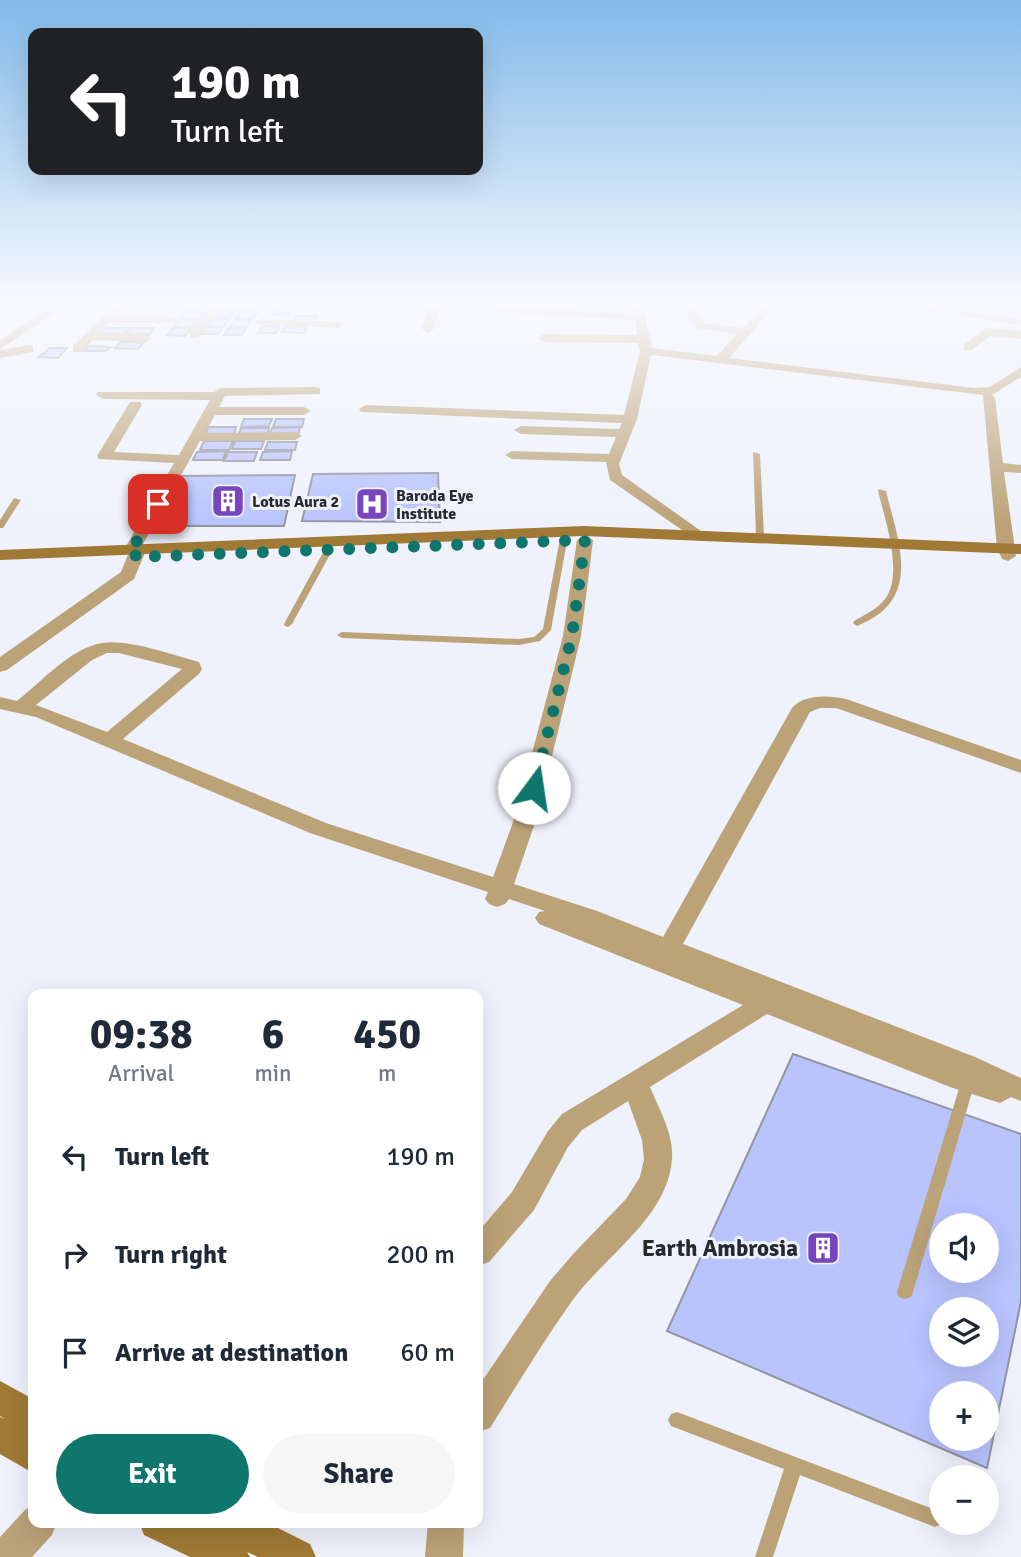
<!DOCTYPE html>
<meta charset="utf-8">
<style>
body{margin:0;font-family:Signika,sans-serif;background:#f6f6f7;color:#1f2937;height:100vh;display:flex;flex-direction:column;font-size:26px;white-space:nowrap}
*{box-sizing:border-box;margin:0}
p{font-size:23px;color:#747a83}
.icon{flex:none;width:38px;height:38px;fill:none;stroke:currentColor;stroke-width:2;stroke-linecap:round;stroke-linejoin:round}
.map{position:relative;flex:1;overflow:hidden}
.drawer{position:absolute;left:28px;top:989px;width:455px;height:539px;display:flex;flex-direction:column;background:#fff;border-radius:14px;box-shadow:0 7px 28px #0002}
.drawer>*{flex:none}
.guide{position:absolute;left:28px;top:28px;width:455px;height:147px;border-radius:14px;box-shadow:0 7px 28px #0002;background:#202124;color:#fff;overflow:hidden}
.fabs{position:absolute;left:929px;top:1213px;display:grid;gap:14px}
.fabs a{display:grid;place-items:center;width:70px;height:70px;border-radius:50%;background:#fff;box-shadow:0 7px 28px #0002;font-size:35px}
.pin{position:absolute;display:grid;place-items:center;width:60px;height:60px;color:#fff;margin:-30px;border-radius:14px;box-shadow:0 4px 10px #0006}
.me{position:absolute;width:77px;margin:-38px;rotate:14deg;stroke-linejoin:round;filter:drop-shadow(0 0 5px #0008)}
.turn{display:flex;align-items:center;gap:24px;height:147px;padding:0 28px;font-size:32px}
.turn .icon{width:91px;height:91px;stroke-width:2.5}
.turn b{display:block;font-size:49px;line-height:60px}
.eta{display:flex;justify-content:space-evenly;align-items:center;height:119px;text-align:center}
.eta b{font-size:42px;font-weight:700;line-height:49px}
.action{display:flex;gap:14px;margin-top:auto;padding:14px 28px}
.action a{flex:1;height:80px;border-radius:42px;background:#0f766e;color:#fff;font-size:28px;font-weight:700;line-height:80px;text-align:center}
.action a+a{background:#f6f6f7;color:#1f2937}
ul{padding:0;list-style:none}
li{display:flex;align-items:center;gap:21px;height:98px;padding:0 28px}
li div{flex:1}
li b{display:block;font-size:26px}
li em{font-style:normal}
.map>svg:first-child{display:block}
</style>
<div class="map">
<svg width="1021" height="1557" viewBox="0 0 1021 1557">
<rect width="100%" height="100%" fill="#eff1fc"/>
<!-- building -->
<path fill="#b9c3fe" stroke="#93959f" stroke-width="2" fill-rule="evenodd" d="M 276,307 L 293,308 L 289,314 L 272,314 Z
M 219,310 L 236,311 L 231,317 L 214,317 Z
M 186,311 L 205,312 L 198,319 L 180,319 Z
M 241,311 L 258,311 L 254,318 L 236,318 Z
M 296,316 L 317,316 L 315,322 L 292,322 Z
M 180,319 L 198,320 L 191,328 L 174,327 Z
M 212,319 L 229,319 L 224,326 L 207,326 Z
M 235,320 L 251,320 L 247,327 L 230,327 Z
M 263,326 L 280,326 L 276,333 L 258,333 Z
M 286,326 L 307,326 L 304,333 L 281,332 Z
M 206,327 L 223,327 L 218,334 L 201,334 Z
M 106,328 L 129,328 L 123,335 L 100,334 Z
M 132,328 L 154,328 L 149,335 L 126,334 Z
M 173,328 L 192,329 L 185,336 L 167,335 Z
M 229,328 L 246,328 L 242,335 L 224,335 Z
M 121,342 L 144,342 L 138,349 L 115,348 Z
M 88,346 L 111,347 L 105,351 L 84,351 Z
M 50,348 L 67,348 L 58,358 L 39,357 Z
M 244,419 L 272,419 L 269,426 L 241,427 Z
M 276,419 L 304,419 L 302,427 L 273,427 Z
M 208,427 L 236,427 L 234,435 L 205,436 Z
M 300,427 L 298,436 L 269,436 L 272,428 Z
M 241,428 L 269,428 L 267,436 L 238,436 Z
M 204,441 L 233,441 L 229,450 L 200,450 Z
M 235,441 L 264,441 L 261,449 L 232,449 Z
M 268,442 L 297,442 L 295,450 L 265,450 Z
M 226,451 L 223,460 L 193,460 L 197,452 Z
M 292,451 L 290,460 L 260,460 L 263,452 Z
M 228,452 L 257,452 L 254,461 L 224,461 Z
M 438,473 L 440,522 L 302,521 L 313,474 Z
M 295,475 L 284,526 L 152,526 L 180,476 Z
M 793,1054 L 1021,1134 L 1021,1301 L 987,1468 L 667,1331 ZM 942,1225 L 987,1225 L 987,1270 L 942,1270 ZM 942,1309 L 987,1309 L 987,1354 L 942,1354 ZM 942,1393 L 987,1393 L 987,1438 L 942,1438 Z"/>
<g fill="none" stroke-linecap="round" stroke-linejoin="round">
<!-- lane -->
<path fill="#bba277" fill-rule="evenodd" d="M 753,452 L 760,454 L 764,536 L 760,538 L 756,536 Z
M 879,489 L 886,491 C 899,544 923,600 857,626 L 853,623 L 854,621 C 864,615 878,609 885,599 C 904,574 885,519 878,491 Z
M 14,498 L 21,500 L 3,528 L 0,528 L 0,520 Z
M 560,539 L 563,539 L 567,541 L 551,630 L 540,641 L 519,645 L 342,638 L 337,635 L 342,632 L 519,639 L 534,637 L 543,629 Z
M 326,547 L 332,547 L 333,549 L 292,624 L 288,627 L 285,626 L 284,624 Z
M 968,1077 L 973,1078 L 975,1082 L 913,1292 L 911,1297 L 905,1299 L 899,1297 L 897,1292 L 961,1082 L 963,1078 Z
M 677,1412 L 941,1512 L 941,1524 L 935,1527 L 800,1475 L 773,1557 L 755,1557 L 784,1469 L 671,1426 L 668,1420 L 671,1414 Z"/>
<!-- street -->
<path fill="#bba277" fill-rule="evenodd" d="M 113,307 L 124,308 L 118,315 L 174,317 L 180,320 L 174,323 L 111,322 L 100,333 L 146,334 L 152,338 L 146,342 L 93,340 L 81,352 L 73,352 L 73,346 Z
M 211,307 L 223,307 L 198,338 L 190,338 L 190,332 Z
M 428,307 L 440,307 L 434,329 L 428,333 L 422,329 Z
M 491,307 L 633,313 L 633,307 L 643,307 L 652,348 L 717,356 L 737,334 L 696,328 L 683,310 L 685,308 L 693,308 L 704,323 L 743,328 L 763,307 L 774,307 L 729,358 L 974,388 L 990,387 L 1021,367 L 1021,377 L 992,395 L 995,398 L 1003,463 L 1021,465 L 1021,473 L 1004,472 L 1016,556 L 1008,561 L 1002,559 L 997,548 L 983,395 L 651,355 L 637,419 L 619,464 L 622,475 L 701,531 L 703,534 L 695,539 L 610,480 L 606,462 L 512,459 L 505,455 L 512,451 L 609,454 L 616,437 L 521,434 L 514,430 L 521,426 L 619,429 L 622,423 L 361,412 L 359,409 L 366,405 L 624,415 L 640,351 L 638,343 L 544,342 L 538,338 L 544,334 L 637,335 L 635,320 L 495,312 L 491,311 Z
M 930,307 L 941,307 L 933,313 L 927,310 Z
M 46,310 L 56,312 L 0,349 L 0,340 Z
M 965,311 L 1015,318 L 1021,321 L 1015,324 L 961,316 L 961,312 Z
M 260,319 L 337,322 L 343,325 L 337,328 L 256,324 L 254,322 Z
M 987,328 L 1021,331 L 1021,339 L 990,336 L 972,350 L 964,350 L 964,344 Z
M 29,345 L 33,346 L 33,352 L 0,358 L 0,350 Z
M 315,387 L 320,388 L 320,394 L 225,396 L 219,407 L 304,407 L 311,411 L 304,415 L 215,415 L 205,433 L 295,432 L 302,436 L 295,440 L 200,441 L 143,544 L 147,548 L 134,579 L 7,670 L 0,672 L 0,657 L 121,572 L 129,552 L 125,548 L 174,463 L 99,459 L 97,456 L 130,402 L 140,402 L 142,405 L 114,452 L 179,455 L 210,400 L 103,399 L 96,395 L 98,392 L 214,392 L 221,388 Z
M 585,535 L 593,540 L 581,636 L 538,814 L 514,884 L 597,911 L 663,937 L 792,708 C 804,694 829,695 846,699 L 1021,760 L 1021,773 L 836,708 L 820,708 L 810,712 L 683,944 L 975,1057 L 1021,1078 L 1021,1101 L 1011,1097 L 1000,1103 L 950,1087 L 767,1014 L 650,1087 C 659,1109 674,1134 672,1159 C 668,1218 604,1256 572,1301 C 543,1342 517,1385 490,1428 L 478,1432 L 478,1387 L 550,1281 L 575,1252 L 626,1199 L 640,1177 L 644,1159 L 642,1140 L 628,1101 L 582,1130 L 568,1147 L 534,1210 L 489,1262 L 478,1266 L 478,1232 L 512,1192 L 548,1131 L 562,1114 L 743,1005 L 539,924 L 535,918 L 539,912 L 545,911 L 509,899 L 505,904 L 497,907 L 489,904 L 485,899 L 488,892 L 310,833 L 36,717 L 0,709 L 0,697 L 17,701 C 41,682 71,648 102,643 C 129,639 172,655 199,662 L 202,669 L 200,673 L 123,739 L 326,823 L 493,877 L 516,814 L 563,636 L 577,540 ZM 107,653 L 119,653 L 182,669 L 107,732 L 36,705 L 92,660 Z
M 33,1506 L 33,1522 L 57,1522 L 52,1535 L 32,1557 L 0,1557 L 0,1537 L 26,1509 Z
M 428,1522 L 464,1522 L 463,1557 L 425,1557 Z"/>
<!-- secondary -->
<path fill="#a07a35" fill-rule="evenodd" d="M 584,526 L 1021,544 L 1021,554 L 584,536 L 0,560 L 0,550 Z
M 0,1381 L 33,1399 L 33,1434 L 28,1432 L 33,1436 L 33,1473 L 0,1454 L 0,1417 L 5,1419 L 0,1416 Z
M 139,1522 L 198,1522 L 210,1528 L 208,1522 L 266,1522 L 310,1544 L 316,1557 L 258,1557 L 247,1552 L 250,1557 L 190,1557 L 144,1535 Z"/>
</g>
<!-- sky -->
<linearGradient id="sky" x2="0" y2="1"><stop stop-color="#82baea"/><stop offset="0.58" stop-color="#f8f9fe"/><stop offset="1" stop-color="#f8f9fe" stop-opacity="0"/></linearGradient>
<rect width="1021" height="525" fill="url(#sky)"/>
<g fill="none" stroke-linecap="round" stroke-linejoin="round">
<!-- route -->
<path stroke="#0f766e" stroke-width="12" stroke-dasharray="0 21.6" d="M 158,504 L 133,548 L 139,548 L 135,557 L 585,540 L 572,636 L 534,788"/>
</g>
<!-- icons -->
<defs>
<symbol id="building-square" viewBox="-11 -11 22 22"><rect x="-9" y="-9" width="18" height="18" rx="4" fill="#7745bd" stroke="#eff1fc"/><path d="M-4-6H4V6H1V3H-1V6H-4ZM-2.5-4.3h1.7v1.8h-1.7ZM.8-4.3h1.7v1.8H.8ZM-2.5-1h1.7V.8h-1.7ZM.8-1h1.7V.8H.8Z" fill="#fff"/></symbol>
<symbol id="hospital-square" viewBox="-11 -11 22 22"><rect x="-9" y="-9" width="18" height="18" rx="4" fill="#7745bd" stroke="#eff1fc"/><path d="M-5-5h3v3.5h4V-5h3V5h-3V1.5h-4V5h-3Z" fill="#fff"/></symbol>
</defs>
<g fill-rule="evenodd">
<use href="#building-square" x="209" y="482" width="38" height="38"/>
<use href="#hospital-square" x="353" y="485" width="38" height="38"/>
<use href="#building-square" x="804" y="1229" width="38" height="38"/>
</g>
<g text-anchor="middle" stroke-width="6" stroke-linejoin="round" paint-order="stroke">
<!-- far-poi labels -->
<g font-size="16" font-weight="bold" fill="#28292d" stroke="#eff1fc" text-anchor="start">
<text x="396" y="501">Baroda Eye<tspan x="396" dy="18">Institute</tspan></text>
<text x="252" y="507">Lotus Aura 2</text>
</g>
<!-- near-poi labels -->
<g font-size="23" font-weight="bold" fill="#28292d" stroke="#eff1fc" text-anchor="end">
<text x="798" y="1256">Earth Ambrosia</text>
</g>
</g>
</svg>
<div class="fabs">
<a><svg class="icon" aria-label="sound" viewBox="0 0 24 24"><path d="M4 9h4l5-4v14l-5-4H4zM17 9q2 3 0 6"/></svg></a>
<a><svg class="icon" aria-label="layers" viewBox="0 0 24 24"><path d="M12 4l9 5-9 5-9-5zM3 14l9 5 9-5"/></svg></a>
<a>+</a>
<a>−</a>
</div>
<div class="pin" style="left:158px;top:504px;background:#d93025"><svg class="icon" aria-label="arrive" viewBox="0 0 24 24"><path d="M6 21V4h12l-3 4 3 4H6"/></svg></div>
<svg class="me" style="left:534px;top:788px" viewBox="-20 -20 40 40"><circle r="19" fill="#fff"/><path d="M0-13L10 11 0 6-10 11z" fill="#0f766e"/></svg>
<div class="guide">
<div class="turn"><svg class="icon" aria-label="left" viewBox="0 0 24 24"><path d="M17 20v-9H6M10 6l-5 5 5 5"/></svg><div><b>190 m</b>Turn left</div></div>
</div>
<section class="drawer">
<div class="eta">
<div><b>09:38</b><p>Arrival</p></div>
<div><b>6</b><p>min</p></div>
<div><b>450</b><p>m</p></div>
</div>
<ul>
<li><svg class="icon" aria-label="left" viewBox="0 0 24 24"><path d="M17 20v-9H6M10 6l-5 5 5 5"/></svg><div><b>Turn left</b></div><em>190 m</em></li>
<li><svg class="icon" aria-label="right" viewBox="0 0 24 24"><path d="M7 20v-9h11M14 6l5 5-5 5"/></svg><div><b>Turn right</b></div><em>200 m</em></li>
<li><svg class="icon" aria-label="arrive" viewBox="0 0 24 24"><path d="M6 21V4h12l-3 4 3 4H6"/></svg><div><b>Arrive at destination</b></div><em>60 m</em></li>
</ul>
<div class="action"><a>Exit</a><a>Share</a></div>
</section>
</div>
